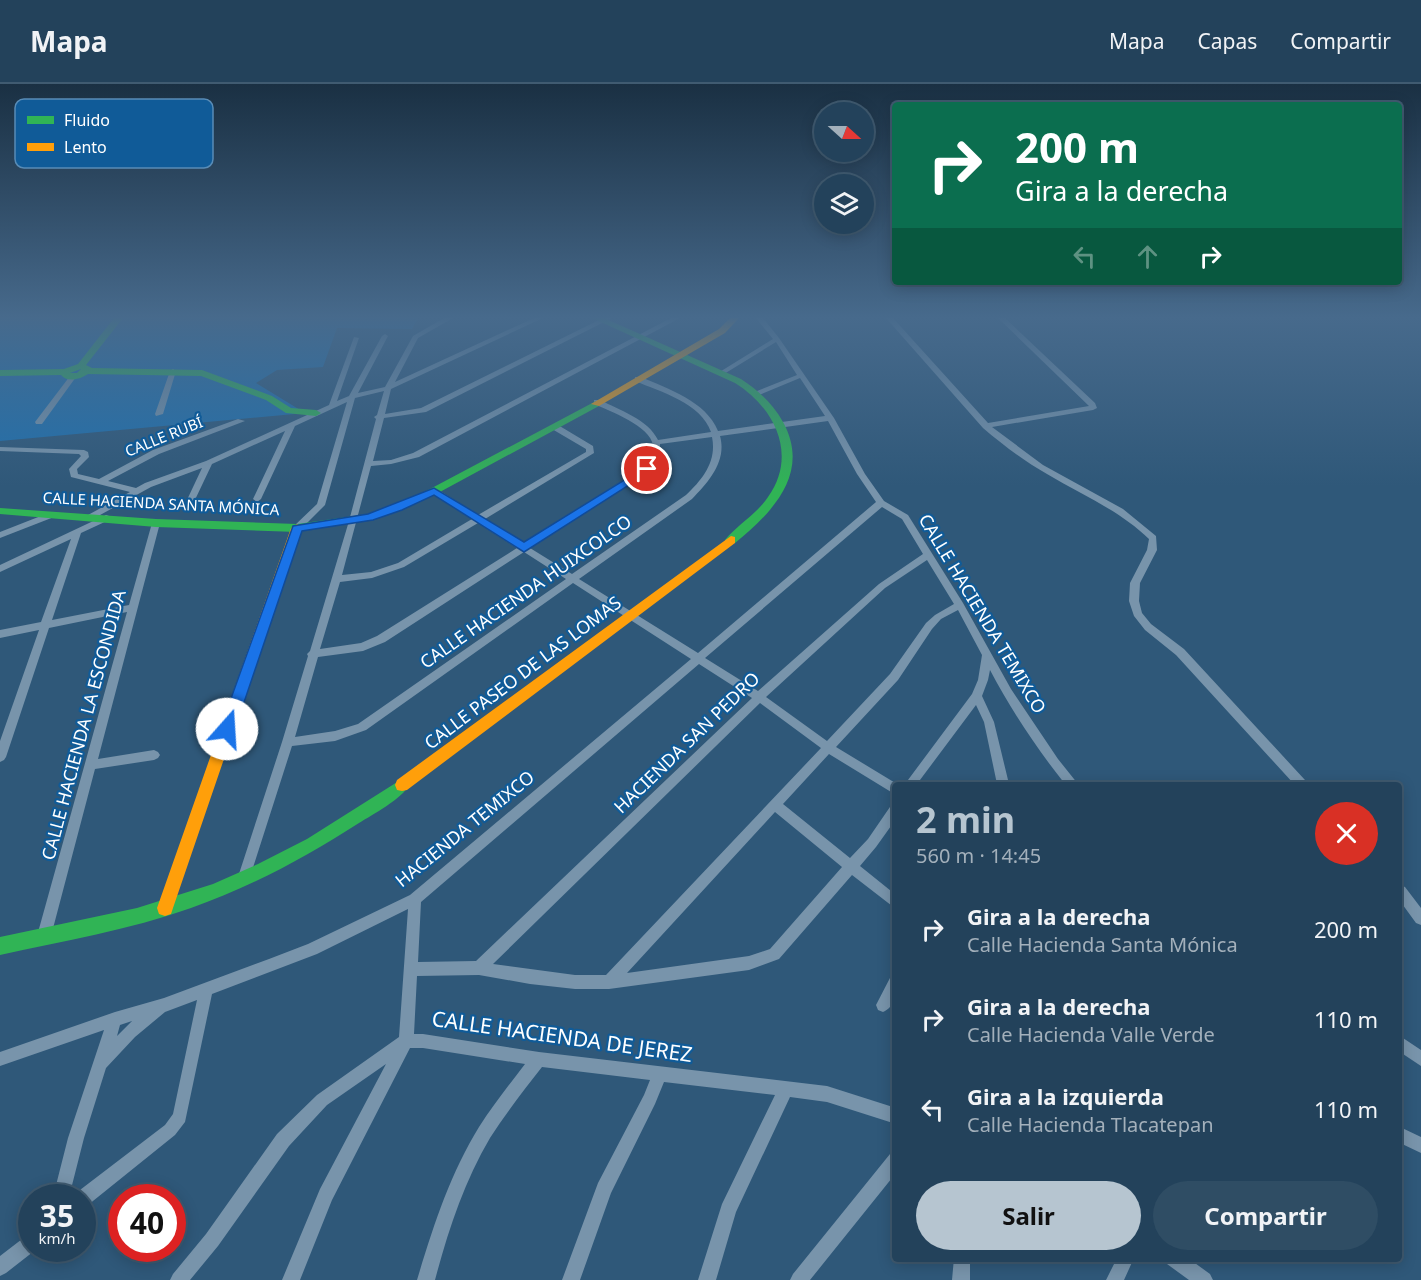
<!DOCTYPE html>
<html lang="es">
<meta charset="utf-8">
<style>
body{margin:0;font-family:"Noto Sans",sans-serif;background:#2f4d64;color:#f1f3f6;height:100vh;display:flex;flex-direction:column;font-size:22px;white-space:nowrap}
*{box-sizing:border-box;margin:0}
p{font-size:20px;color:#a3b0bb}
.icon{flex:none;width:33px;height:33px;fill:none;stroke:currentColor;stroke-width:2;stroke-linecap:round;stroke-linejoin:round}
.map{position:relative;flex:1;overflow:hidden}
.side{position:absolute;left:892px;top:698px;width:510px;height:480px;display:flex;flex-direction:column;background:#23425b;border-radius:6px;box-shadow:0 3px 15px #0003,0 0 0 2px #405b71}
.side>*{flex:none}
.banner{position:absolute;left:892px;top:18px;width:510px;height:183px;border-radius:6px;box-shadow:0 3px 15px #0003,0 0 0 2px #405b71;background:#0b6e4f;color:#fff;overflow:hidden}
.needle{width:39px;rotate:111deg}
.controls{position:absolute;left:814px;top:18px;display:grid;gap:12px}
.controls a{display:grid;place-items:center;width:60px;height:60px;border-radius:50%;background:#23425b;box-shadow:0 3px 15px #0003,0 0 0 2px #405b71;font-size:30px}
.speed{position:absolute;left:18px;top:1100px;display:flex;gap:12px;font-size:30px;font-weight:700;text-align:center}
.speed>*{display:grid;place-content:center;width:78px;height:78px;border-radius:50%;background:#23425b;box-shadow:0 3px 15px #0003,0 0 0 2px #405b71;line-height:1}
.speed small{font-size:15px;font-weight:400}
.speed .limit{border:9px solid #d22;background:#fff;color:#111}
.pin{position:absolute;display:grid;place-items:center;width:51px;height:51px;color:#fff;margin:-26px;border:3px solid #fff;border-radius:50%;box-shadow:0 2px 6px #0007}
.me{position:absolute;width:66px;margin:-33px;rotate:19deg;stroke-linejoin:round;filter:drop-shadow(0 0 4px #0008)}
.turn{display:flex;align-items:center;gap:21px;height:126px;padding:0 24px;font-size:27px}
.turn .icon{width:78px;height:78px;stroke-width:2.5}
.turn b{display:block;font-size:42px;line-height:51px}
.lanes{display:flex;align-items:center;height:57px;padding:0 24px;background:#0003;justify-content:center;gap:30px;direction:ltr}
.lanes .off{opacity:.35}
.round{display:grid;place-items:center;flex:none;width:63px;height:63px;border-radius:32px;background:#2f4d64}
.overview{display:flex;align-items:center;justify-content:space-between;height:102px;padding:0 24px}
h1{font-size:36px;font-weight:700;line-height:45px;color:#b6c5d0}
.primary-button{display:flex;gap:12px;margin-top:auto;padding:12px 24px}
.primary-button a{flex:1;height:69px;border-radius:36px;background:#b6c5d0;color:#111;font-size:24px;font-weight:700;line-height:69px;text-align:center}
.primary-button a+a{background:#2f4d64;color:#f1f3f6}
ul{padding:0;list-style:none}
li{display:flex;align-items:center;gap:18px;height:90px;padding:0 24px}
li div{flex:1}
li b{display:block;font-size:22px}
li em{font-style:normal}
header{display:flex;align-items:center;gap:36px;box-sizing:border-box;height:84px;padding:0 30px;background:#23425b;border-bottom:2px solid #405b71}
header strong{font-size:28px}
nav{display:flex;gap:33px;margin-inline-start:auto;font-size:21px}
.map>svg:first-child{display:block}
</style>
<header>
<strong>Mapa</strong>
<nav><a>Mapa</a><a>Capas</a><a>Compartir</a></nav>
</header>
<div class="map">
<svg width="1421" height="1196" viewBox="0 0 1421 1196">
<rect width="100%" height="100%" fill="#2f5879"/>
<!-- green -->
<path fill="#2070ad" d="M 0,234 L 418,234 L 412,245 L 337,244 L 323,283 L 277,286 L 256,299 L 305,329 L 0,357 Z"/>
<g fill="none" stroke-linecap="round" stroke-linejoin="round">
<!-- street -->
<path fill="#7894ab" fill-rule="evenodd" d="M 444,234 L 453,234 L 418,254 L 395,298 L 534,234 L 543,234 L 391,305 L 385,330 L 421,324 L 603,234 L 612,234 L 426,328 L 384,334 L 373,377 L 391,376 L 413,369 L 671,234 L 680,234 L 419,373 L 391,380 L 371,382 L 342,491 L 371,488 L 398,479 L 472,435 L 431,409 L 431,405 L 437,405 L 478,431 L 586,368 L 586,365 L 552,345 L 552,341 L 558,341 L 593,362 L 594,369 L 485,435 L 524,460 L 644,383 C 648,377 654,370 653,361 C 650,342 610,327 594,320 L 594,316 L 600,316 C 619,326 648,335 658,356 L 711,348 C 701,319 661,308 635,297 L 635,293 L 641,293 C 668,305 706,317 718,347 L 825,332 L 800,294 L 759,311 L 752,309 L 797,291 L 776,258 L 724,290 L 718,289 L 773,255 L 756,234 L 763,234 L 779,254 L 834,334 L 865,390 L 884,417 L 908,431 L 963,519 L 1011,605 L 1058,675 L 1078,700 L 1065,700 C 1037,665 1011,626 990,586 L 988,596 L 982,612 L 994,638 L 1009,700 L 997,700 L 984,638 L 976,621 L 917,700 L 905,700 L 972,610 L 978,596 L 982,571 L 958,526 L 941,535 L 932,545 L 898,596 L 836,663 L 897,700 L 896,700 L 896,711 L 829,670 L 783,720 L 850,774 L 868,755 L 892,720 L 896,719 L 896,735 L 876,763 L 860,782 L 896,811 L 896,825 L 852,791 L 779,875 L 749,886 L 609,905 L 575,905 L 530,900 L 479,891 L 417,892 L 414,950 L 423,950 L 539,968 L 827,1002 L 896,1024 L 896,1040 L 827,1018 L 790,1013 L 736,1128 L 716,1196 L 698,1196 L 722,1120 L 775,1011 L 664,998 L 655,1020 L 611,1109 L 580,1196 L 562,1196 L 598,1099 L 644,1011 L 650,996 L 542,983 C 524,1006 506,1029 490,1054 C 464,1098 448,1147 435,1196 L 417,1196 C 433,1143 450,1090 479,1043 C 493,1021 509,1001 525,980 L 423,964 L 410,964 L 332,1116 L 300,1196 L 282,1196 L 320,1105 L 386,980 L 327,1021 L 289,1062 L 218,1162 L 190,1196 L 170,1196 L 173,1190 L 206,1150 L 277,1050 L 317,1011 L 399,953 L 408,825 L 317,870 L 212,910 L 185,1038 L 175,1051 L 88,1121 L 82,1123 L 82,1113 L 75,1113 L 76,1109 L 165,1041 L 173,1030 L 197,916 L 165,928 L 135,953 L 106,984 L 84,1054 L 69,1113 L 53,1113 L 68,1054 L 104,946 L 0,982 L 0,968 L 115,928 L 164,914 L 269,875 L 308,860 L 410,811 L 691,575 L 573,499 L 366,646 L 335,657 L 292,662 L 249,796 L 248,800 L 243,802 L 238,800 L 237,796 L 282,658 L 308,572 L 307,570 L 310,567 L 349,437 L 376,335 L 374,333 L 377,331 L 384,307 L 355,314 L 325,421 L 300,446 L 294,446 L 294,442 L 317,420 L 347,318 L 295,342 L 261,415 L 257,418 L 253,415 L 285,347 L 212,380 L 193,420 L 187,420 L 186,418 L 202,384 L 151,403 L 91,436 L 88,435 L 88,431 L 130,408 L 71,393 L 69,385 L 81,372 L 79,370 L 0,367 L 0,363 L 84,366 L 88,368 L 89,373 L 77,385 L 78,390 L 99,395 L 153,366 L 238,335 L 245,337 L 159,370 L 108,397 L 136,404 L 145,399 L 206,377 L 329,321 L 354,253 L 359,254 L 337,317 L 349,312 L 382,252 L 385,250 L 388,252 L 358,309 L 385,303 L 413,252 ZM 828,337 L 857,390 L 876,418 L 698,569 L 579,495 L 692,415 C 709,398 727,377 720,352 ZM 712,353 C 717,377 703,395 686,411 L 572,490 L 530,464 L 650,387 L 659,372 L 660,360 ZM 882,423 L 902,435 L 923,470 L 879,500 L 758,607 L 705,574 ZM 478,439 L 517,464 L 377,552 L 361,559 L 320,565 L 340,498 L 372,494 L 404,483 ZM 524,468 L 566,495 L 358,640 L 335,647 L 295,653 L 318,573 L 363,567 L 385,558 ZM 927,476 L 954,520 L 935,531 L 926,539 L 890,590 L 827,657 L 766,613 L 885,504 ZM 699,580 L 752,614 L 476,877 L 418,878 L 421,818 ZM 760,619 L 821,664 L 606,891 L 575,891 L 493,880 ZM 775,728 L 842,783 L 770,865 L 749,872 L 627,889 ZM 132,937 L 117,952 L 120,941 Z
M 886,234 L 893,234 L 988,339 L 1089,322 L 998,234 L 1005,234 L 1095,319 L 1097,324 L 1093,326 L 992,343 L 1043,381 L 1123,425 L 1156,452 L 1157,466 L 1140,499 L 1139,517 L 1142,529 L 1151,540 L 1184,565 L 1305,696 L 1307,700 L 1294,700 L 1176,571 L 1145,546 L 1134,532 L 1129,517 L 1130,499 L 1147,466 L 1149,455 C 1119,426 1082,411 1047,390 C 1024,377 1003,361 983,344 Z
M 173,285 L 176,287 L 163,330 L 156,332 L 155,330 L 170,287 Z
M 70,292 L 76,293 L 42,340 L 36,340 L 35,338 Z
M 51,428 L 54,429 L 54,433 L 0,454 L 0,448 Z
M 106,431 L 109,432 L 109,436 L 81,449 L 52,536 L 129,521 L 152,439 L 156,436 L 159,437 L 160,439 L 98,675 L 154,666 L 158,668 L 160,671 L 158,674 L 154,676 L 95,685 L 51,852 L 49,857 L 44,859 L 39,857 L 37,852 L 127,528 L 49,544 L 6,673 L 4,676 L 0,678 L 0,657 L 39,546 L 0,554 L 0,546 L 41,538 L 71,455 L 0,488 L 0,481 Z
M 1400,801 L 1405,803 L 1421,824 L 1421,841 L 1416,839 L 1400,817 Z
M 896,890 C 896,903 898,922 883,928 L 878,926 L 876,921 L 891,892 Z
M 1400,952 L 1421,966 L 1421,982 L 1400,968 Z
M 1400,1043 L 1421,1053 L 1421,1069 L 1400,1059 Z
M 896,1068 L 896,1089 L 810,1196 L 790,1196 L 793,1190 L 890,1070 Z
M 32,1150 L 32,1164 L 38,1164 L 6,1189 L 0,1192 L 0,1172 L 26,1152 Z
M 954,1174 L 970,1174 L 970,1196 L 952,1196 Z
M 1117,1174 L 1134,1174 L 1124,1196 L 1106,1196 Z
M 1165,1174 L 1188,1174 L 1210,1190 L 1213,1196 L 1189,1196 L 1167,1180 Z"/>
<!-- fast -->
<path fill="#30b455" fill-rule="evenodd" d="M 114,234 L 123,234 L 86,281 L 92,284 L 202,286 L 272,312 L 291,324 L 316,326 L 321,329 L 316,332 L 286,329 L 266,316 L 201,292 L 88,290 C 81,295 67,299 61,291 L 0,292 L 0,286 L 64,285 L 78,280 ZM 81,285 L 77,289 L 70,289 Z
M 592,234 L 604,234 L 741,295 C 758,306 773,320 783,338 C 811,389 773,428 735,459 L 727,459 L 725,456 C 738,440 757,430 768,413 C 798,371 775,324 735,299 Z
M 596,317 L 599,318 L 599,322 L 438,409 L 402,426 L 369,436 L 297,448 L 156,443 L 0,430 L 0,424 L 156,435 L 297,440 L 368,430 L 394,422 L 430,405 Z
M 402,695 L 407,696 L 409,701 C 403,714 372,731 359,739 C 306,773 251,803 191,824 C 129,846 64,857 0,871 L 0,853 L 137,824 L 213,800 L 258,780 L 307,755 Z"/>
<!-- slow -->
<path fill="#ff9f0a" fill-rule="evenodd" d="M 730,234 L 739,234 L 725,249 L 599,322 L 591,320 L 719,245 Z
M 297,440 L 303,444 L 173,824 L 171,830 L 165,832 L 159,830 L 157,824 L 291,444 Z
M 731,452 L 735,453 L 735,459 L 407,706 L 402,707 L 397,706 L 395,701 L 397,696 Z"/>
</g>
<!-- sky -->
<linearGradient id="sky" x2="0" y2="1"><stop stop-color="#1a3043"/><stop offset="0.58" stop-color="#476a8c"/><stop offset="1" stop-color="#476a8c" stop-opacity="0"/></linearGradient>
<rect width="1421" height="402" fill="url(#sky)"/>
<!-- route -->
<path fill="#1a73e8" stroke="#114b97" stroke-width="1.5" d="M 647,382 L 651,383 L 651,387 L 524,468 L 434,411 L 402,426 L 373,436 L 302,447 L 235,645 L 232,649 L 222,649 L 220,645 L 293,442 L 368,430 L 434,404 L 524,458 Z"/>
<g text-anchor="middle" stroke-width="4.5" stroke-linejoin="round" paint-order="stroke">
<!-- far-street labels -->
<g font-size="15" fill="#fff" stroke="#105b98">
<text transform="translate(164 353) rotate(-22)" y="5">CALLE RUBÍ</text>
<text transform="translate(161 420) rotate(3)" y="5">CALLE HACIENDA SANTA MÓNICA</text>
</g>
<!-- street labels -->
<g font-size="18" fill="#fff" stroke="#105b98">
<text transform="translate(526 508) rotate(-35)" y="6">CALLE HACIENDA HUIXCOLCO</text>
<text transform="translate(982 530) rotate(59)" y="6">CALLE HACIENDA TEMIXCO</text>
<text transform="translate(523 589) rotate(-37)" y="6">CALLE PASEO DE LAS LOMAS</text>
<text transform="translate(84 641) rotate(-75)" y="6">CALLE HACIENDA LA ESCONDIDA</text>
<text transform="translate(687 659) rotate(-44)" y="6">HACIENDA SAN PEDRO</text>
<text transform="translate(465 745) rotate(-39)" y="6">HACIENDA TEMIXCO</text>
</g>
<!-- near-street labels -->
<g font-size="21" fill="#fff" stroke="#105b98">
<text transform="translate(562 953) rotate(8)" y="7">CALLE HACIENDA DE JEREZ</text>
</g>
</g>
<!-- legend -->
<rect x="15" y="15" width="198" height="69" rx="9" fill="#105b98" stroke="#588cb7" stroke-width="1.5"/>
<rect x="27" y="32" width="27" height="8" fill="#30b455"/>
<rect x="27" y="59" width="27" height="8" fill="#ff9f0a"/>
<g font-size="16" fill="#fff">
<text x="64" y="42">Fluido</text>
<text x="64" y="69">Lento</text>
</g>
</svg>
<div class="controls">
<a><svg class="needle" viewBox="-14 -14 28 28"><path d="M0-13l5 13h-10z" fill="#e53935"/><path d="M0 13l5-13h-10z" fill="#a3b0bb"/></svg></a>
<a><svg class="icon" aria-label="layers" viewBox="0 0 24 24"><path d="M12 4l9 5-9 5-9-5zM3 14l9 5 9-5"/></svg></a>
</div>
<div class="speed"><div>35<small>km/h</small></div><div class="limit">40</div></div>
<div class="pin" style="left:647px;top:385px;background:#d93025"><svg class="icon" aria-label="arrive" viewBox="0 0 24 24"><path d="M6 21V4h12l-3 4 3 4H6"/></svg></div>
<svg class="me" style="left:227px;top:645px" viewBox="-20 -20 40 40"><circle r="19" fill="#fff"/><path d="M0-13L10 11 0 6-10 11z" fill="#1a73e8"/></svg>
<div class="banner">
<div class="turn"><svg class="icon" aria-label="right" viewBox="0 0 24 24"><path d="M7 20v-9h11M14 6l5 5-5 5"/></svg><div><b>200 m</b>Gira a la derecha</div></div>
<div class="lanes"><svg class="icon off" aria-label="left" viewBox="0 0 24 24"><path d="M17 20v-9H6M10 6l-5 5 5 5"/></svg><svg class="icon off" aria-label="ahead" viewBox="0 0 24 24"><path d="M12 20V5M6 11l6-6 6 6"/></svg><svg class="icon" aria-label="right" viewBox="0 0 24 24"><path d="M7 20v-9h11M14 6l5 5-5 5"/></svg></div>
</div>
<section class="side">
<div class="overview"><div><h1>2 min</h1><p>560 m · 14:45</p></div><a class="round" style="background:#d93025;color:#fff"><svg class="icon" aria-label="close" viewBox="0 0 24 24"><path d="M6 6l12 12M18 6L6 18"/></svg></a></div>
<ul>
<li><svg class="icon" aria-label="right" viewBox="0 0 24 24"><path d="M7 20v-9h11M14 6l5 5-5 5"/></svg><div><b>Gira a la derecha</b><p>Calle Hacienda Santa Mónica</p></div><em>200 m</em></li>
<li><svg class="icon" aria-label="right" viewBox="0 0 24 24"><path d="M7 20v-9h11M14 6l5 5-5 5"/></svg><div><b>Gira a la derecha</b><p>Calle Hacienda Valle Verde</p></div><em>110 m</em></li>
<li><svg class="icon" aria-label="left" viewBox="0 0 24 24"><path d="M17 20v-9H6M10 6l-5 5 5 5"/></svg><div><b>Gira a la izquierda</b><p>Calle Hacienda Tlacatepan</p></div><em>110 m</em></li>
</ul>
<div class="primary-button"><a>Salir</a><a>Compartir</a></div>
</section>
</div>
